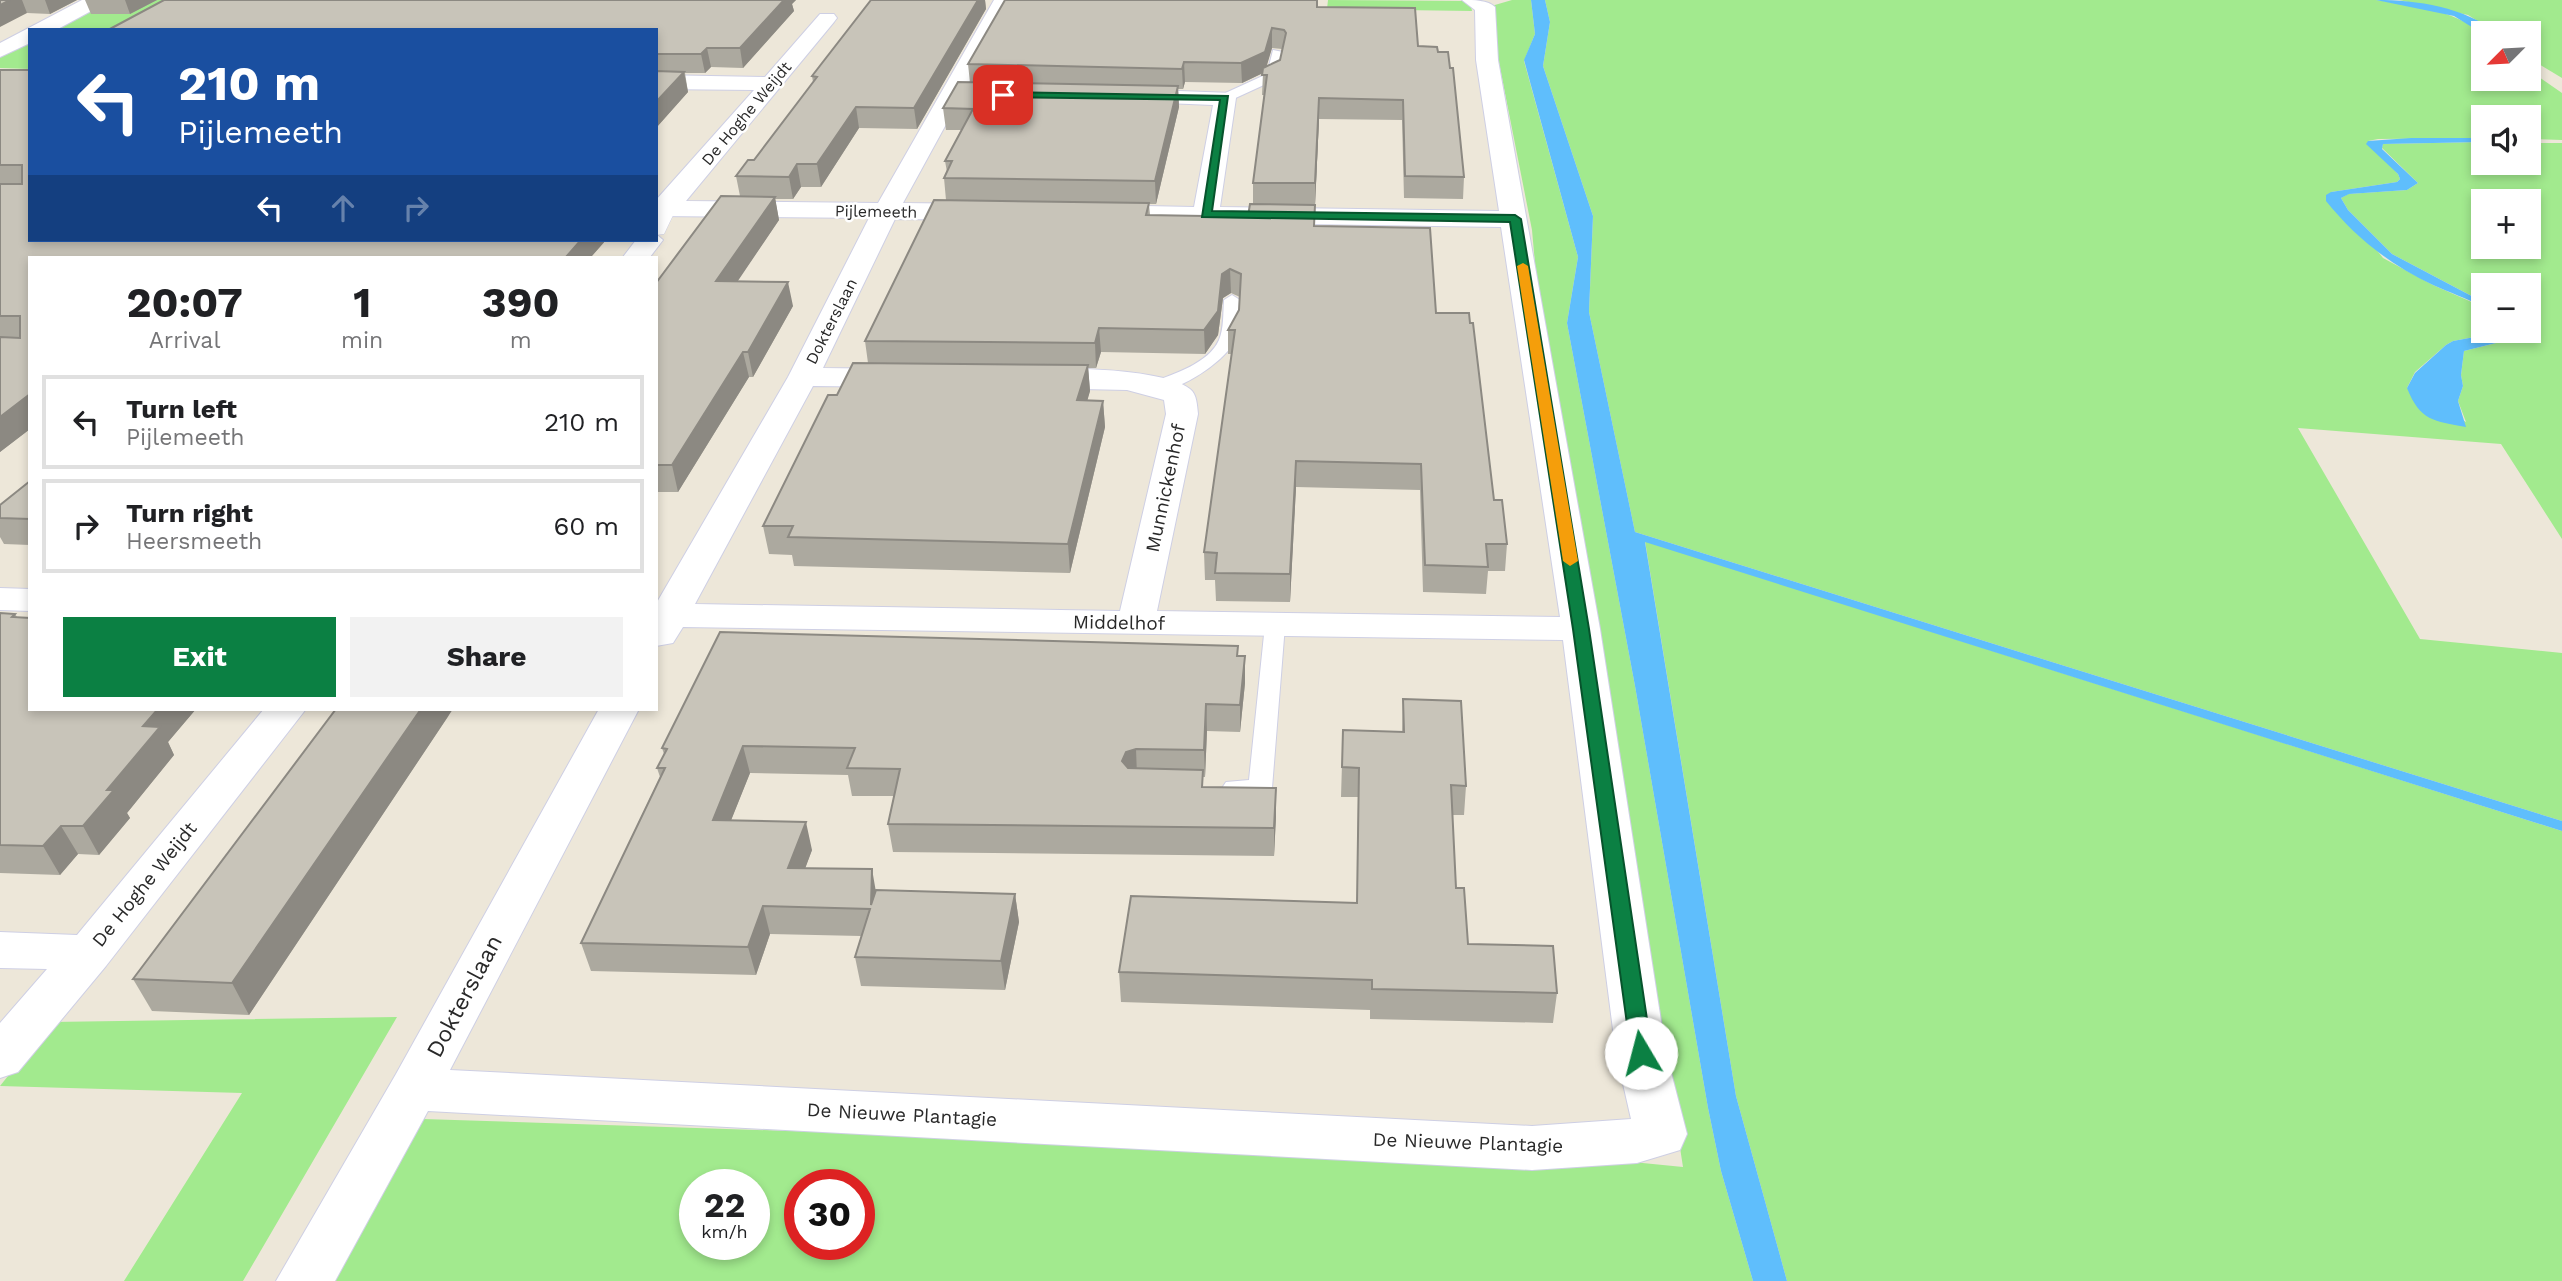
<!DOCTYPE html>
<meta charset="utf-8">
<style>
body{margin:0;font-family:"Work Sans",sans-serif;background:#f2f2f2;color:#202124;height:100vh;display:flex;flex-direction:column;font-size:26px;white-space:nowrap}
*{box-sizing:border-box;margin:0}
p{font-size:23px;color:#757577}
.icon{flex:none;width:38px;height:38px;fill:none;stroke:currentColor;stroke-width:2;stroke-linecap:round;stroke-linejoin:round}
.map{position:relative;flex:1;overflow:hidden}
.details{position:absolute;left:28px;top:256px;width:630px;height:455px;display:flex;flex-direction:column;background:#fff;border-radius:0px;box-shadow:0 4px 10px #0003}
.details>*{flex:none}
.hud{position:absolute;left:28px;top:28px;width:630px;height:214px;border-radius:0px;box-shadow:0 4px 10px #0003;background:#1a4fa0;color:#fff;overflow:hidden}
.needle{width:46px;rotate:246deg}
.tools{position:absolute;left:2471px;top:21px;display:grid;gap:14px}
.tools a{display:grid;place-items:center;width:70px;height:70px;border-radius:0px;background:#fff;box-shadow:0 4px 10px #0003;font-size:35px}
.speed{position:absolute;left:679px;top:1169px;display:flex;gap:14px;font-size:35px;font-weight:700;text-align:center}
.speed>*{display:grid;place-content:center;width:91px;height:91px;border-radius:50%;background:#fff;box-shadow:0 4px 10px #0003;line-height:1}
.speed small{font-size:18px;font-weight:400}
.speed .limit{border:10px solid #d22;background:#fff;color:#111}
.pin{position:absolute;display:grid;place-items:center;width:60px;height:60px;color:#fff;margin:-30px;border-radius:14px;box-shadow:0 4px 10px #0006}
.me{position:absolute;width:77px;margin:-38px;rotate:352deg;stroke-linejoin:round;filter:drop-shadow(0 0 5px #0008)}
.turn{display:flex;align-items:center;gap:24px;height:147px;padding:0 35px;font-size:32px}
.turn .icon{width:91px;height:91px;stroke-width:2.5}
.turn b{display:block;font-size:49px;line-height:60px}
.lanes{display:flex;align-items:center;height:66px;padding:0 35px;background:#0003;justify-content:center;gap:35px;direction:ltr}
.lanes .off{opacity:.35}
.eta{display:flex;justify-content:space-evenly;align-items:center;height:119px;text-align:center}
.eta b{font-size:42px;font-weight:700;line-height:49px}
.action{display:flex;gap:14px;margin-top:auto;padding:14px 35px}
.action a{flex:1;height:80px;border-radius:0px;background:#0b8043;color:#fff;font-size:28px;font-weight:700;line-height:80px;text-align:center}
.action a+a{background:#f2f2f2;color:#202124}
ul{padding:0;list-style:none}
li{display:flex;align-items:center;gap:21px;height:94px;margin:0 14px 10px;padding:0 21px;border:4px solid #e0e0e0;border-radius:0px}
li div{flex:1}
li b{display:block;font-size:26px}
li em{font-style:normal}
.map>svg:first-child{display:block}
</style>
<div class="map">
<svg width="2562" height="1281" viewBox="0 0 2562 1281">
<rect width="100%" height="100%" fill="#ede7d9"/>
<!-- green -->
<path fill="#a2ea8e" fill-rule="evenodd" d="M 108,0 L 166,0 L 112,30 L 51,30 Z
M 1328,0 L 1470,1 L 1472,11 L 1327,9 Z
M 1512,0 L 1531,0 L 1535,34 L 1524,61 L 1578,257 L 1567,323 L 1635,686 L 1708,1108 L 1721,1171 L 1753,1281 L 332,1281 L 423,1119 L 1582,1157 L 1683,1167 L 1636,861 L 1542,341 L 1532,230 L 1488,7 ZM 695,1185 L 754,1185 L 754,1244 L 695,1244 ZM 800,1185 L 859,1185 L 859,1244 L 800,1244 Z
M 1545,0 L 2376,0 C 2414,6 2452,9 2483,34 L 2483,79 L 2529,79 L 2529,70 L 2562,93 L 2562,140 L 2529,139 L 2529,117 L 2483,117 L 2483,138 L 2378,139 L 2368,141 L 2398,174 L 2400,179 L 2397,182 L 2331,192 L 2383,258 L 2433,285 L 2483,307 L 2483,331 L 2490,331 L 2480,336 L 2453,341 L 2446,345 L 2415,372 L 2407,388 L 2466,422 L 2458,401 L 2463,386 L 2461,375 L 2464,351 L 2516,338 L 2519,331 L 2529,331 L 2529,285 L 2483,285 L 2483,302 L 2392,254 L 2348,210 L 2341,198 L 2348,194 L 2407,190 L 2418,183 L 2382,148 L 2383,144 L 2483,142 L 2483,163 L 2529,163 L 2529,143 L 2562,143 L 2562,539 L 2501,444 L 2298,428 L 2420,639 L 2562,653 L 2562,821 L 1635,532 L 1589,312 L 1593,216 L 1543,66 L 1550,22 ZM 2483,201 L 2529,201 L 2529,247 L 2483,247 Z
M 2399,0 L 2562,0 L 2562,78 L 2529,58 L 2529,33 L 2497,33 L 2468,15 Z
M 30,41 L 30,69 L 0,68 L 0,56 Z
M 1645,541 L 2562,831 L 2562,1281 L 1787,1281 L 1736,1096 Z
M 397,1017 L 243,1281 L 124,1281 L 242,1093 L 0,1086 L 51,1022 Z"/>
<!-- water -->
<path fill="#5fbefc" d="M 1531,0 L 1545,0 L 1550,22 L 1543,66 L 1593,216 L 1589,312 L 1635,532 L 2562,821 L 2562,831 L 1645,542 L 1736,1096 L 1787,1281 L 1753,1281 L 1721,1171 L 1708,1108 L 1635,686 L 1567,323 L 1578,257 L 1524,60 L 1535,34 Z
M 2376,0 C 2418,0 2464,7 2497,33 L 2483,34 L 2454,16 Z
M 2411,138 L 2483,138 L 2483,142 L 2383,144 L 2382,149 L 2418,183 L 2407,190 L 2349,194 L 2341,198 L 2348,210 L 2392,254 L 2481,301 L 2483,307 C 2467,298 2450,293 2433,285 C 2389,264 2356,238 2326,201 L 2326,195 L 2331,192 L 2397,182 L 2400,179 L 2398,174 L 2366,144 L 2368,141 Z
M 2490,331 L 2519,332 L 2516,338 L 2464,351 L 2461,375 L 2463,386 L 2458,401 L 2466,427 C 2434,421 2420,421 2407,388 L 2415,373 L 2446,345 L 2453,341 L 2480,336 Z"/>
<g fill="none" stroke-linecap="round" stroke-linejoin="round">
<defs>
<path id="service" d="M 1273,50 L 1283,52 L 1277,79 L 1229,101 L 1221,101 L 1221,95 L 1267,74 Z
M 1232,295 L 1240,300 C 1238,314 1240,332 1233,344 C 1222,363 1175,395 1153,390 L 1151,386 L 1153,382 C 1174,374 1209,363 1219,340 C 1224,328 1223,313 1224,300 Z
M 1275,619 L 1282,621 L 1285,625 L 1272,788 L 1268,794 C 1255,797 1239,797 1226,794 L 1222,788 L 1226,782 L 1249,780 L 1265,625 L 1268,621 Z"/>
<path id="pedestrian" d="M 665,203 L 672,205 L 676,209 L 664,234 L 656,235 L 656,206 Z"/>
<path id="minor" d="M 82,0 L 107,0 L 104,4 L 56,30 L 30,30 L 30,43 L 0,57 L 0,43 Z
M 994,0 L 1014,0 L 903,203 L 981,204 L 990,207 L 994,212 L 990,217 L 981,220 L 895,219 L 823,368 L 899,369 L 910,371 L 914,378 L 910,385 L 899,387 L 813,386 L 695,604 L 1120,611 L 1166,414 L 1164,400 L 1127,390 L 1036,388 L 1025,386 L 1021,379 L 1025,372 C 1056,365 1166,369 1190,389 C 1197,394 1197,406 1198,414 L 1157,611 L 1560,617 L 1501,227 L 1097,221 L 1088,219 L 1084,213 L 1088,207 L 1097,205 L 1194,207 L 1213,105 L 1117,101 L 1114,96 L 1117,91 L 1125,89 L 1233,93 L 1236,98 L 1220,207 L 1499,211 L 1476,60 L 1475,10 L 1462,0 C 1474,0 1488,0 1495,7 L 1498,60 L 1600,629 L 1666,1053 L 1687,1134 L 1680,1150 L 1637,1163 L 1532,1170 L 428,1111 L 335,1281 L 276,1281 L 396,1074 L 599,709 L 639,709 L 450,1070 L 1532,1126 L 1631,1119 L 1616,1053 L 1563,640 L 683,627 L 673,643 L 656,646 L 656,604 L 788,377 L 869,218 L 656,216 L 656,200 L 754,90 L 656,89 L 656,75 L 765,77 L 820,14 L 834,14 L 837,18 L 834,22 L 686,201 L 878,203 Z
M 656,234 L 663,240 L 650,257 L 623,257 L 636,240 L 656,240 Z
M 0,588 L 30,589 L 30,611 L 0,610 Z
M 264,709 L 306,709 L 106,966 L 18,1072 L 0,1078 L 0,1023 L 47,969 L 0,968 L 0,932 L 77,935 Z"/>
</defs>
<!-- service casing -->
<use href="#service" stroke="#cecfe4" stroke-width="2"/>
<!-- pedestrian casing -->
<use href="#pedestrian" stroke="#cecfe4" stroke-width="1"/>
<!-- minor casing -->
<use href="#minor" stroke="#cecfe4" stroke-width="2"/>
<!-- service -->
<use href="#service" fill="#fff" fill-rule="evenodd"/>
<!-- pedestrian -->
<use href="#pedestrian" fill="#fff" fill-rule="evenodd"/>
<!-- minor -->
<use href="#minor" fill="#fff" fill-rule="evenodd"/>
</g>
<!-- wall -->
<path fill="#aca99f" fill-rule="evenodd" d="M 0,0 L 77,0 L 50,14 L 27,13 Z
M 85,0 L 157,0 L 130,14 L 91,14 Z
M 162,0 L 796,0 L 792,4 L 794,11 L 743,68 L 711,67 L 705,73 L 685,73 L 688,92 L 656,128 L 656,30 Z
M 871,0 L 985,0 L 986,9 L 917,129 L 859,128 L 821,187 L 801,187 L 793,199 L 775,199 L 779,220 L 737,281 L 793,306 L 753,377 L 749,377 L 678,492 L 656,492 L 656,283 L 740,196 L 736,176 L 754,160 L 813,82 L 812,76 Z
M 1317,7 L 1418,46 L 1438,52 L 1450,68 L 1464,177 L 1463,199 L 1404,198 L 1402,120 L 1319,119 L 1314,226 L 1436,313 L 1470,323 L 1494,500 L 1507,544 L 1505,571 L 1488,571 L 1486,594 L 1423,592 L 1420,490 L 1296,487 L 1290,602 L 1216,601 L 1215,580 L 1205,580 L 1204,552 L 1232,354 L 1228,354 L 1228,330 L 1239,310 L 1240,297 L 1231,293 L 1223,298 L 1218,335 L 1205,354 L 1101,352 L 1096,368 L 1088,368 L 1090,391 L 1087,400 L 1103,401 L 1105,427 L 1070,573 L 794,566 L 792,555 L 769,554 L 763,526 L 837,395 L 868,363 L 865,341 L 946,200 L 944,178 L 947,172 L 945,161 L 961,130 L 946,130 L 943,108 L 970,83 L 968,64 ZM 1272,48 L 1282,49 L 1280,60 L 1266,66 ZM 1263,73 L 1262,95 L 1264,95 L 1253,183 L 1253,204 L 1248,216 L 1150,215 L 1149,204 L 1156,204 L 1179,107 L 1178,89 L 1183,89 L 1185,82 L 1242,83 Z
M 0,70 L 30,70 L 30,240 L 606,240 L 591,257 L 30,257 L 30,429 L 0,452 Z
M 30,481 L 30,545 L 4,544 L 0,537 L 0,505 Z
M 0,613 L 15,614 L 17,617 L 30,709 L 196,709 L 168,742 L 174,755 L 127,813 L 130,818 L 99,855 L 78,854 L 60,875 L 0,873 Z
M 1238,646 L 1238,656 L 1245,656 L 1245,683 L 1240,732 L 1207,731 L 1205,777 L 1203,777 L 1203,787 L 1276,816 L 1274,856 L 893,852 L 888,824 L 894,796 L 852,796 L 848,775 L 750,773 L 731,820 L 812,850 L 805,868 L 876,890 L 1015,894 L 1019,922 L 1005,990 L 861,986 L 855,957 L 861,936 L 770,934 L 756,975 L 591,971 L 581,943 L 660,777 L 657,768 L 664,754 L 662,748 Z
M 1403,699 L 1466,786 L 1464,815 L 1452,815 L 1456,888 L 1468,944 L 1557,993 L 1553,1023 L 1370,1019 L 1370,1010 L 1121,1002 L 1119,972 L 1357,903 L 1358,797 L 1341,797 L 1343,730 L 1402,732 Z
M 449,715 L 249,1015 L 152,1011 L 133,979 Z"/>
<!-- shaded-wall -->
<path fill="#8c8982" d="M 10,0 L 22,0 L 27,13 L 0,27 L 0,5 Z
M 45,0 L 77,0 L 50,14 Z
M 125,0 L 157,0 L 130,14 Z
M 782,0 L 796,0 L 792,4 L 794,11 L 743,68 L 740,48 Z
M 978,0 L 985,0 L 986,9 L 917,129 L 914,108 Z
M 1272,28 L 1272,48 L 1265,72 L 1242,83 L 1241,63 Z
M 707,48 L 711,67 L 705,73 L 701,54 Z
M 1184,62 L 1185,82 L 1183,89 L 1182,69 Z
M 684,72 L 688,92 L 656,128 L 656,102 Z
M 1178,86 L 1179,107 L 1156,204 L 1155,181 Z
M 1319,98 L 1319,119 L 1315,206 L 1315,183 Z
M 856,107 L 859,128 L 821,187 L 817,164 Z
M 797,164 L 801,187 L 793,199 L 789,177 Z
M 775,197 L 779,220 L 721,306 L 716,281 Z
M 581,240 L 606,240 L 591,257 L 566,257 Z
M 1230,269 L 1231,293 L 1223,298 L 1218,335 L 1205,354 L 1204,330 L 1222,274 Z
M 788,282 L 793,306 L 753,377 L 748,352 Z
M 1099,328 L 1101,352 L 1096,368 L 1095,343 Z
M 743,352 L 749,377 L 678,492 L 672,465 Z
M 1088,365 L 1090,391 L 1080,427 L 1077,400 Z
M 30,394 L 30,429 L 0,452 L 0,417 Z
M 1103,401 L 1105,427 L 1070,573 L 1068,544 Z
M 1296,461 L 1296,487 L 1290,602 L 1290,574 Z
M 1245,656 L 1245,683 L 1240,732 L 1240,705 Z
M 1206,704 L 1207,731 L 1205,777 L 1204,750 Z
M 158,709 L 196,709 L 168,742 L 174,755 L 127,813 L 130,818 L 99,855 L 83,826 L 107,790 L 143,726 Z
M 421,709 L 453,709 L 249,1015 L 232,983 Z
M 743,746 L 750,773 L 720,848 L 713,820 Z
M 1136,749 L 1137,776 L 1128,780 L 1122,761 L 1126,752 Z
M 1276,788 L 1276,816 L 1274,856 L 1274,828 Z
M 806,822 L 812,850 L 795,896 L 788,868 Z
M 61,826 L 78,854 L 60,875 L 43,846 Z
M 872,869 L 877,898 L 871,905 Z
M 1015,894 L 1019,922 L 1005,990 L 1001,961 Z
M 763,906 L 770,934 L 756,975 L 748,947 Z"/>
<!-- building -->
<path fill="#c8c4b9" stroke="#8c8982" stroke-width="2" d="M 0,0 L 10,0 L 0,5 Z
M 164,0 L 784,0 L 740,48 L 707,48 L 701,54 L 656,54 L 656,30 L 108,30 Z
M 871,0 L 978,0 L 914,108 L 856,107 L 817,164 L 797,164 L 789,177 L 736,176 L 748,160 L 754,160 L 817,77 L 812,76 Z
M 1005,0 L 1317,0 L 1317,7 L 1415,8 L 1418,46 L 1437,47 L 1438,52 L 1448,52 L 1450,68 L 1453,68 L 1464,177 L 1405,176 L 1403,100 L 1319,98 L 1315,183 L 1253,183 L 1267,75 L 1262,75 L 1263,68 L 1280,60 L 1286,33 L 1284,30 L 1272,28 L 1265,52 L 1241,63 L 1184,62 L 1182,69 L 968,64 Z
M 0,70 L 30,70 L 30,240 L 581,240 L 566,257 L 30,257 L 30,394 L 0,417 L 0,337 L 20,338 L 20,316 L 0,316 L 0,184 L 22,184 L 22,165 L 0,165 Z
M 656,71 L 684,72 L 656,102 Z
M 958,82 L 1178,86 L 1155,181 L 944,178 L 952,161 L 945,161 L 973,109 L 943,108 Z
M 721,196 L 775,197 L 716,281 L 788,282 L 748,352 L 743,352 L 672,465 L 656,465 L 656,283 Z
M 934,200 L 1149,203 L 1146,215 L 1205,216 L 1248,216 L 1250,204 L 1315,205 L 1314,226 L 1430,228 L 1436,313 L 1469,313 L 1470,323 L 1473,323 L 1494,500 L 1502,500 L 1507,544 L 1486,544 L 1488,567 L 1425,565 L 1421,464 L 1296,461 L 1290,574 L 1215,573 L 1217,553 L 1204,552 L 1235,330 L 1228,330 L 1239,310 L 1241,274 L 1230,269 L 1222,274 L 1218,311 L 1204,330 L 1099,328 L 1095,343 L 865,341 Z
M 853,363 L 1088,365 L 1077,400 L 1103,401 L 1068,544 L 788,537 L 793,526 L 763,526 L 828,395 L 837,395 Z
M 30,481 L 30,519 L 0,518 L 0,505 Z
M 0,613 L 15,614 L 12,617 L 30,618 L 30,709 L 158,709 L 143,726 L 160,727 L 107,790 L 114,790 L 83,826 L 61,826 L 43,846 L 0,845 Z
M 720,632 L 1238,646 L 1237,656 L 1245,656 L 1240,705 L 1206,704 L 1204,750 L 1136,749 L 1126,752 L 1122,761 L 1128,768 L 1203,770 L 1202,787 L 1276,788 L 1274,828 L 888,824 L 900,769 L 847,768 L 855,748 L 743,746 L 713,820 L 806,822 L 788,868 L 872,869 L 871,905 L 876,890 L 1015,894 L 1001,961 L 855,957 L 870,909 L 763,906 L 748,947 L 581,943 L 665,768 L 657,768 L 667,749 L 662,748 Z
M 1403,699 L 1461,701 L 1466,786 L 1451,785 L 1456,888 L 1464,888 L 1468,944 L 1553,946 L 1557,993 L 1372,989 L 1372,980 L 1119,972 L 1131,896 L 1357,903 L 1359,768 L 1342,767 L 1343,730 L 1404,732 Z
M 336,709 L 421,709 L 232,983 L 133,979 Z"/>
<!-- route -->
<path fill="#0b8043" stroke="#07532c" stroke-width="2" d="M 1003,92 L 1228,96 L 1212,211 L 1515,215 L 1521,219 L 1589,629 L 1652,1053 L 1649,1059 L 1641,1061 L 1634,1059 L 1631,1053 L 1573,629 L 1510,222 L 1202,217 L 1220,100 L 999,97 L 998,95 Z"/>
<!-- slow -->
<path fill="#f59e0b" d="M 1523,263 L 1528,266 L 1578,561 L 1570,566 L 1563,561 L 1517,266 Z"/>
<g text-anchor="middle" stroke-width="5" stroke-linejoin="round" paint-order="stroke">
<!-- far-street labels -->
<g font-size="16" fill="#292929" stroke="#fff">
<text transform="translate(746 113) rotate(-50)" y="6">De Hoghe Weijdt</text>
<text transform="translate(876 211) rotate(1)" y="6">Pijlemeeth</text>
<text transform="translate(831 321) rotate(-63)" y="6">Dokterslaan</text>
</g>
<!-- street labels -->
<g font-size="19" fill="#292929" stroke="#fff">
<text transform="translate(1165 488) rotate(-78)" y="7">Munnickenhof</text>
<text transform="translate(1119 622) rotate(1)" y="7">Middelhof</text>
<text transform="translate(144 884) rotate(-51)" y="7">De Hoghe Weijdt</text>
<text transform="translate(902 1114) rotate(3)" y="7">De Nieuwe Plantagie</text>
<text transform="translate(1468 1142) rotate(2)" y="7">De Nieuwe Plantagie</text>
</g>
<!-- near-street labels -->
<g font-size="23" fill="#292929" stroke="#fff">
<text transform="translate(464 996) rotate(-62)" y="8">Dokterslaan</text>
</g>
</g>
</svg>
<div class="tools">
<a><svg class="needle" viewBox="-14 -14 28 28"><path d="M0-13l5 13h-10z" fill="#e53935"/><path d="M0 13l5-13h-10z" fill="#757577"/></svg></a>
<a><svg class="icon" aria-label="sound" viewBox="0 0 24 24"><path d="M4 9h4l5-4v14l-5-4H4zM17 9q2 3 0 6"/></svg></a>
<a>+</a>
<a>−</a>
</div>
<div class="speed"><div>22<small>km/h</small></div><div class="limit">30</div></div>
<div class="pin" style="left:1003px;top:95px;background:#d93025"><svg class="icon" aria-label="arrive" viewBox="0 0 24 24"><path d="M6 21V4h12l-3 4 3 4H6"/></svg></div>
<svg class="me" style="left:1641px;top:1053px" viewBox="-20 -20 40 40"><circle r="19" fill="#fff"/><path d="M0-13L10 11 0 6-10 11z" fill="#0b8043"/></svg>
<div class="hud">
<div class="turn"><svg class="icon" aria-label="left" viewBox="0 0 24 24"><path d="M17 20v-9H6M10 6l-5 5 5 5"/></svg><div><b>210 m</b>Pijlemeeth</div></div>
<div class="lanes"><svg class="icon" aria-label="left" viewBox="0 0 24 24"><path d="M17 20v-9H6M10 6l-5 5 5 5"/></svg><svg class="icon off" aria-label="ahead" viewBox="0 0 24 24"><path d="M12 20V5M6 11l6-6 6 6"/></svg><svg class="icon off" aria-label="right" viewBox="0 0 24 24"><path d="M7 20v-9h11M14 6l5 5-5 5"/></svg></div>
</div>
<section class="details">
<div class="eta">
<div><b>20:07</b><p>Arrival</p></div>
<div><b>1</b><p>min</p></div>
<div><b>390</b><p>m</p></div>
</div>
<ul>
<li><svg class="icon" aria-label="left" viewBox="0 0 24 24"><path d="M17 20v-9H6M10 6l-5 5 5 5"/></svg><div><b>Turn left</b><p>Pijlemeeth</p></div><em>210 m</em></li>
<li><svg class="icon" aria-label="right" viewBox="0 0 24 24"><path d="M7 20v-9h11M14 6l5 5-5 5"/></svg><div><b>Turn right</b><p>Heersmeeth</p></div><em>60 m</em></li>
</ul>
<div class="action"><a>Exit</a><a>Share</a></div>
</section>
</div>
